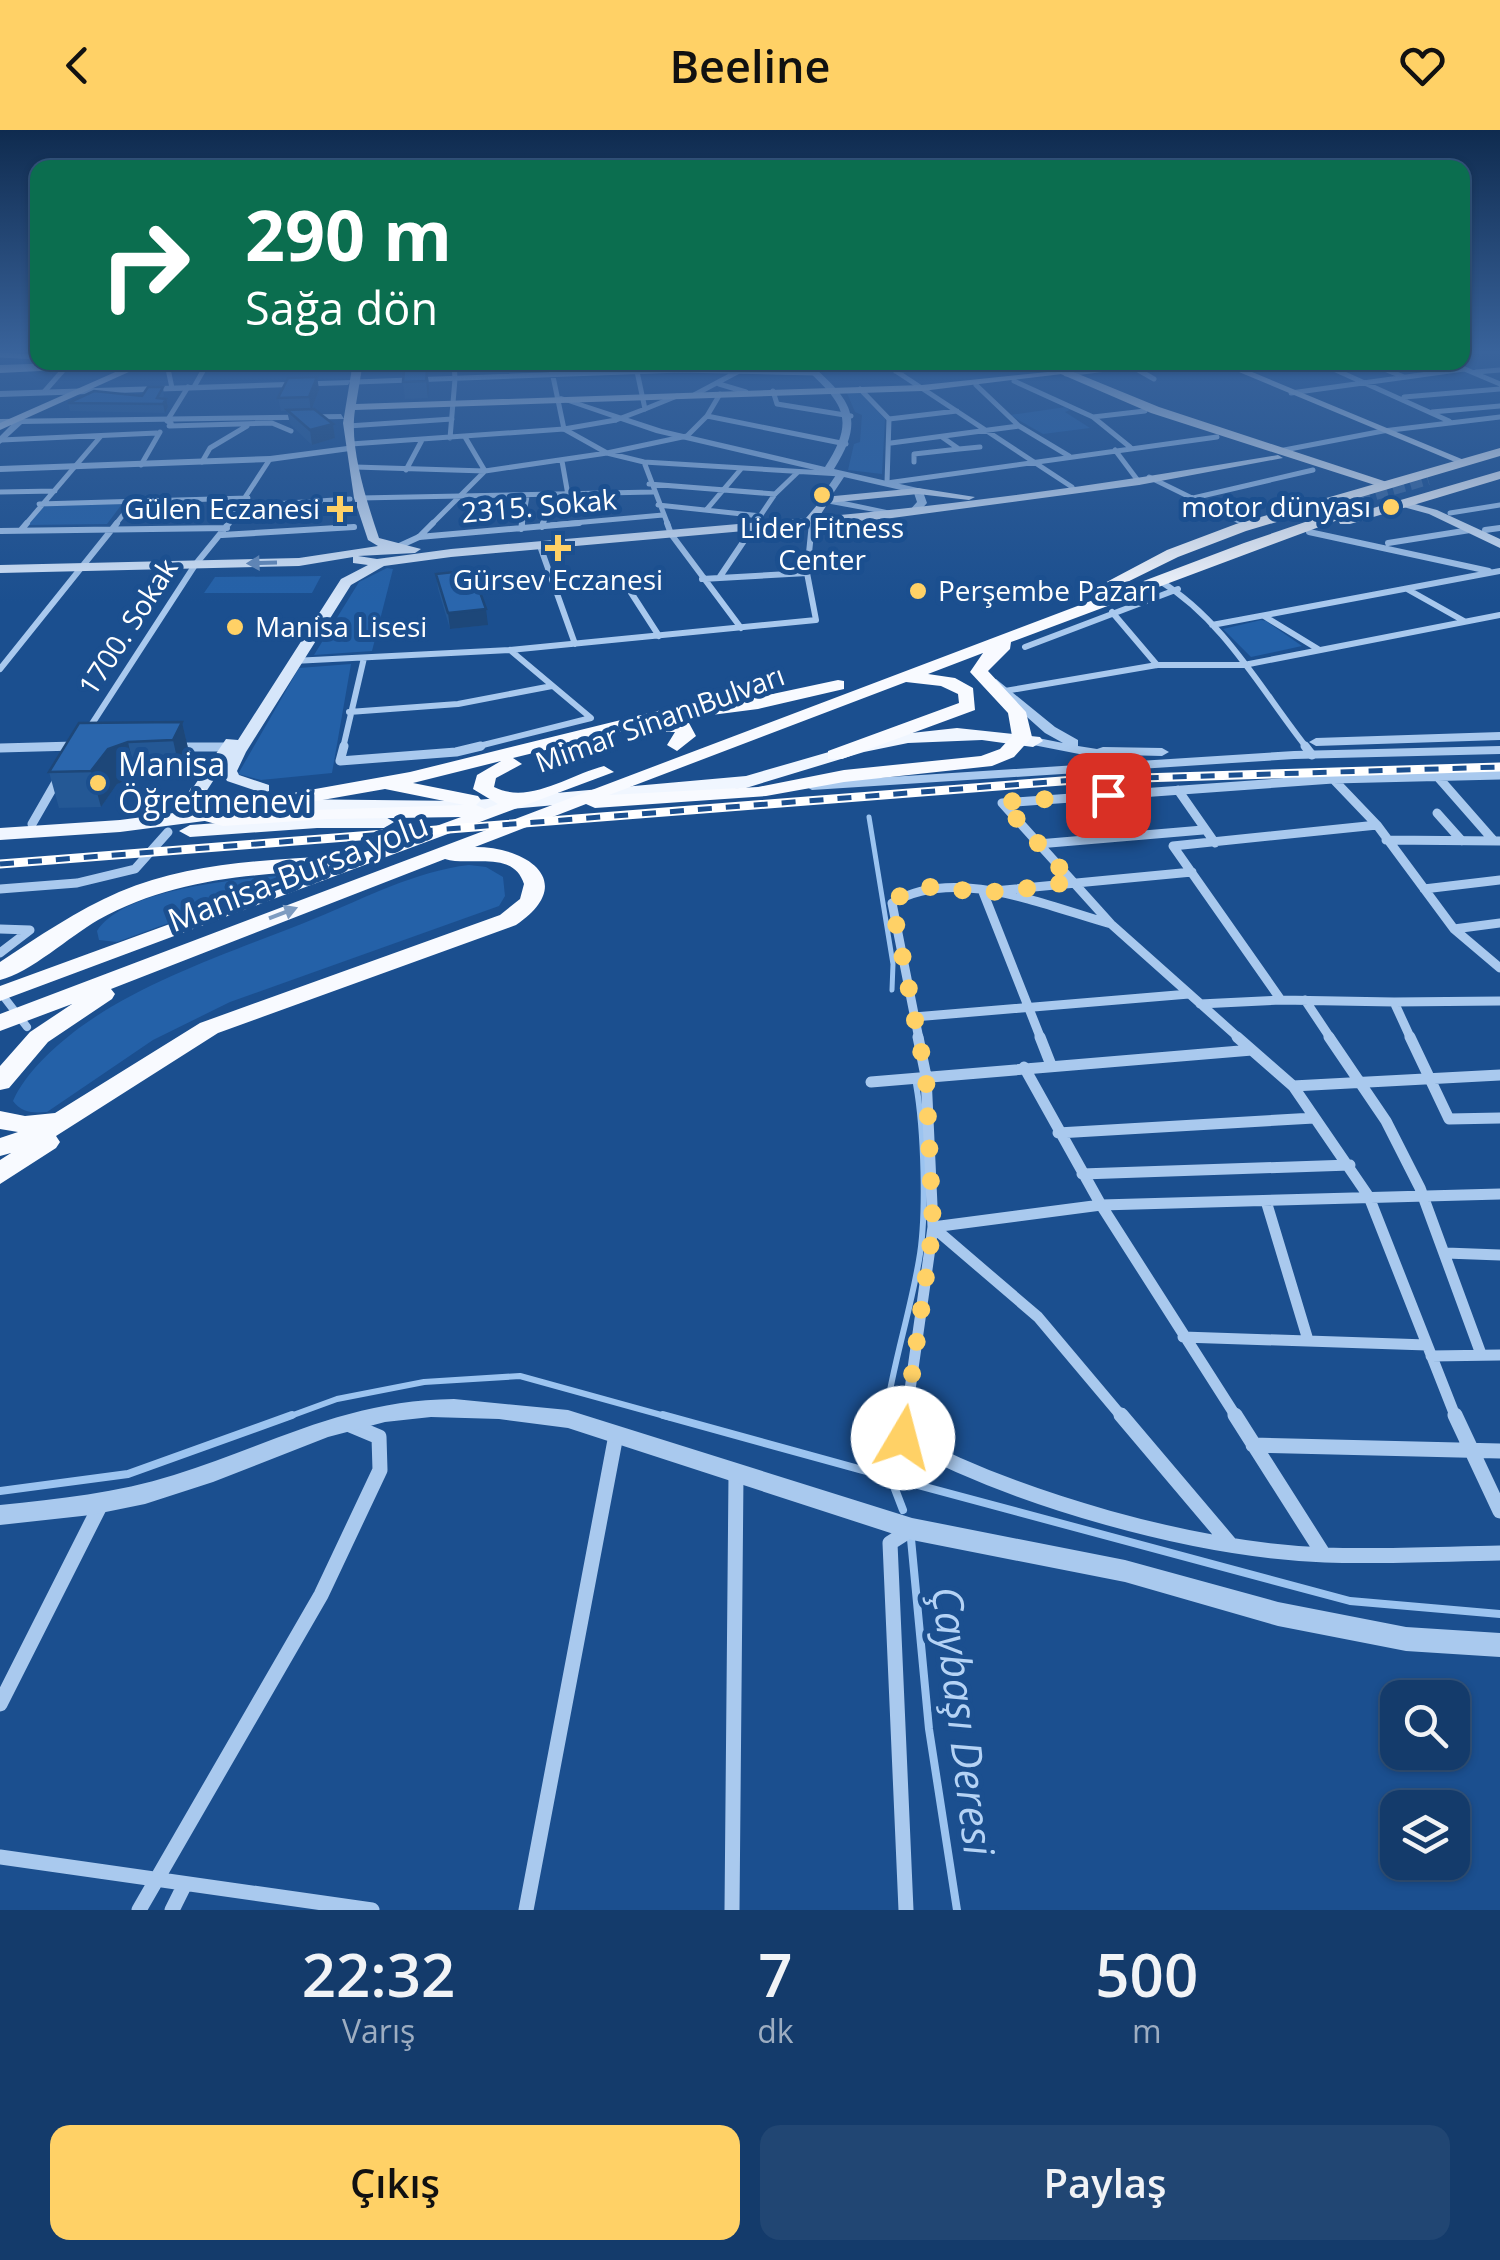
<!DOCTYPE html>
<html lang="tr">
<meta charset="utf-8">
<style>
body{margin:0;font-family:"Open Sans",sans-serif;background:#214673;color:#f1f3f6;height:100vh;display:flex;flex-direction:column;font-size:38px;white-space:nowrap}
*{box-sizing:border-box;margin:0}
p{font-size:32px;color:#9dadc1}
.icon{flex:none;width:55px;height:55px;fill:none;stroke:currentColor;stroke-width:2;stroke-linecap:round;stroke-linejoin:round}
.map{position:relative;height:1780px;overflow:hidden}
.details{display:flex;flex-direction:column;background:#143b6b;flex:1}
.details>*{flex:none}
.top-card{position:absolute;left:30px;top:30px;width:1440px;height:210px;border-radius:20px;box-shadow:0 2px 8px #0004,0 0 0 2px #33557e;background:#0b6e4f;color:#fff;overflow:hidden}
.fabs{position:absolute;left:1380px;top:1550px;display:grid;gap:20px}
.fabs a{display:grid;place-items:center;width:90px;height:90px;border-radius:20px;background:#143b6b;box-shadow:0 2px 8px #0004,0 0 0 2px #33557e;font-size:50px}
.pin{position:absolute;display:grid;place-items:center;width:85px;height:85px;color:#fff;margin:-42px;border-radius:20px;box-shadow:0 5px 15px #0006}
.me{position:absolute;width:110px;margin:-55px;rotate:8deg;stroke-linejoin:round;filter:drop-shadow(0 0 8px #0008)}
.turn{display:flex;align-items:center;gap:35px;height:210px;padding:0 50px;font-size:45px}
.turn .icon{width:130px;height:130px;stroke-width:2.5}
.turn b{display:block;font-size:70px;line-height:85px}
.eta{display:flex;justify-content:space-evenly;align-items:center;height:170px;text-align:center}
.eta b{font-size:60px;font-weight:600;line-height:70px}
.action{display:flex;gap:20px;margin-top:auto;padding:20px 50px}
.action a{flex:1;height:115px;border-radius:20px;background:#ffd166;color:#111;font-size:40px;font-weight:600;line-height:115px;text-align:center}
.action a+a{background:#214673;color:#f1f3f6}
header{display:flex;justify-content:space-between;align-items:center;height:130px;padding:0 50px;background:#ffd166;color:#111;font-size:45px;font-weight:600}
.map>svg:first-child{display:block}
</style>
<header><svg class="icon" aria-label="back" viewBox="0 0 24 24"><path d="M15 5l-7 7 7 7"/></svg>Beeline<svg class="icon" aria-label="heart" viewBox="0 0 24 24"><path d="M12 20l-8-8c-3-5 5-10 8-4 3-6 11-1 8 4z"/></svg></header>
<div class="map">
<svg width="1500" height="1780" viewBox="0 0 1500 1780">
<rect width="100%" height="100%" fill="#1b4f8f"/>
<!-- green -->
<path fill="#2461a8" d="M 860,262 L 885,289 L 882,344 L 848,340 L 854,314 L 860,312 L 862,285 L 855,282 L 847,263 Z
M 1066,277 L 1070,280 L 1065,282 L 1090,298 L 1043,304 L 1010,285 Z
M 122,374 L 107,394 L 27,395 L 45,375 Z
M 387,438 L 393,439 L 372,521 L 314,525 L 359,452 Z
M 321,446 L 312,463 L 204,463 L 215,447 Z
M 1261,490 L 1266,491 L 1302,516 L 1251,527 L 1223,499 Z
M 351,534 L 332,643 L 261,650 L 238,644 L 299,538 Z
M 469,735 L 486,737 L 503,747 L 505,766 L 499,776 L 230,872 L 153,910 L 47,982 C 33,983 22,983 13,971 C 26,942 53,918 79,898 C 148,848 238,820 316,788 C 365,768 416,741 469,735 Z
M 301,744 L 117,812 L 99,810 L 97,801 C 126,756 251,748 301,744 Z"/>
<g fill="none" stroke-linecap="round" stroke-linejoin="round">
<!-- stream-far2 -->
<path stroke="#9cc4f0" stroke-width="5" d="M 869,687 L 893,834 L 892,860"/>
<!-- stream-far1 -->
<path stroke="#9cc4f0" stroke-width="6" d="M 285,1288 L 337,1269 L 424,1252 L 520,1246 L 672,1288
M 885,1288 C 893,1234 910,1183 919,1130 C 927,1086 924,999 916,954"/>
<!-- stream -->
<path stroke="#9cc4f0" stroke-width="8" d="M 663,1285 L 877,1344
M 885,1285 L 880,1320 L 903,1380
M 899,1350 L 1350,1471 L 1500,1484
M 0,1361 L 128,1344 L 292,1285
M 911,1409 L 929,1599 L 957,1780"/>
<!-- trunk-tunnel -->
<path stroke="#3d69a0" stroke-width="12" stroke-dasharray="12 6" stroke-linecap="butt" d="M 1341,374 L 1428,349"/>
<!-- pedestrian-far2 -->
<path stroke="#a9c9ee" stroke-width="5" d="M 454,232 L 455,249
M 167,234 L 172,258
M 719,254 L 746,262
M 194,257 L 208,232
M 860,259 L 889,289 L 887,353
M 44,262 L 66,237
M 645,279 L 677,266
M 564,299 L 616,290"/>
<!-- pedestrian-far1 -->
<path stroke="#a9c9ee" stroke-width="6" d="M 395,418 L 419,407"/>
<!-- pedestrian -->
<path stroke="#a9c9ee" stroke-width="8" d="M 0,862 L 27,897"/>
<!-- minor-far4 -->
<path stroke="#a9c9ee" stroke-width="5" d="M 0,225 L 38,227
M 550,232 L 564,299
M 882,232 L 1072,357
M 1318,232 L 1449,291
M 1367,232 L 1404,247
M 1448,232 L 1500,254
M 1133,237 L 1154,249
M 895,241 L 966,232
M 1476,242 L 1500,240
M 1066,244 L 1162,232
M 1014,251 L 1093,287 L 1130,317
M 356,252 L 680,240 L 815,243
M 976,255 L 1019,296 L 1069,326
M 773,261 L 777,274 L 851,286
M 1291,263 L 1464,239
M 694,265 L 756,232
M 1404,267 L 1500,259
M 1432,282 L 1500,276
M 707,286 L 846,314
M 1093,287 L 1145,281
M 889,289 L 957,281
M 616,290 L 645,279 L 635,232
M 171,293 L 167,291 L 188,257
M 169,296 L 272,293 L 291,301
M 348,296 L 452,289
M 564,299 L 607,323 L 644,332 L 841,344
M 465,307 L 485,341
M 450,308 L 455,249
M 1,310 L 157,303
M 891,313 L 1019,296
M 351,314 L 564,299
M 959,319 L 980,317
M 1115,320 L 1139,352
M 1279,321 L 1383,301 L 1500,287
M 562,331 L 568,365
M 202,332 L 210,318 L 247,296
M 644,332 L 668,395
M 914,332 L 914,324 L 959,319 L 942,307
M 141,335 L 160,302
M 355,337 L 485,341 L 607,323 L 687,306 L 707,286 L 720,264
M 406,340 L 422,310
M 1149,347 L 1247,395
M 887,353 L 1217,307
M 649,354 L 775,364
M 0,362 L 55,361
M 360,368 L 653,362
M 1189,369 L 1313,340
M 39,374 L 248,368
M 658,375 L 761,386
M 242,376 L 350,369
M 707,379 L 741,339
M 1450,383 L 1500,375
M 25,395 L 101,306
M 115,395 L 135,370
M 227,395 L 270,329
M 431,395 L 484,342
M 522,395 L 527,366
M 543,395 L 552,365
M 551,395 L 663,385
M 754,395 L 775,364 L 798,342
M 811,395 L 812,388"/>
<!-- minor-far3 -->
<path stroke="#a9c9ee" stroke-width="6" d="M 667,393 L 671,404 L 741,498
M 1242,393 L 1249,396
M 542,397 L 543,393
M 521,399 L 522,393
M 21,400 L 27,393
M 1485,400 L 1500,398
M 0,401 L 227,398
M 1309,402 L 1489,441
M 222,405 L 354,397
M 419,407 L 579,393
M 419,407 L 433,393
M 1388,413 L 1470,400
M 540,416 L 575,514
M 719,448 L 756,393
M 702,449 L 807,443
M 553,451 L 619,444 L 659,506
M 1160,451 C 1225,491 1261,560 1307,618
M 1407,459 L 1464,491
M 1112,482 L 1157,535
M 1264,486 L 1318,519
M 1212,495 L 1500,441
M 1025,517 L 1178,459
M 293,531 L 510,520 L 816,490 L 807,443 L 812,393
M 0,539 L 117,393
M 1005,561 L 1157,535 L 1244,535 L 1500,485
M 349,582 L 458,574 L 552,556
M 86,603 L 195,435 L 229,393
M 177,617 L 230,617
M 0,618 L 75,616
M 343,618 L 364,528
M 471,618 L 591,588 L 510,520"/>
<!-- minor-far2 -->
<path stroke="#a9c9ee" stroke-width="9" d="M 344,616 L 340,631 L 456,622 L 481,616
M 1305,616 L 1312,625
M 177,617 L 230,617
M 0,618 L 75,616
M 1437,646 L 1494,711
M 1333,649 L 1377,695 L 1454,799 L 1500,838
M 1178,660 L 1215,713
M 1002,673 L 1111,794 L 1240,909
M 1002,673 L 1333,649 L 1500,645
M 1437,683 L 1462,711
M 32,694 L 59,647
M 1386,710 L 1500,711
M 1038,714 L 1203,700
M 0,759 L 77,753 L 135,739 L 168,702
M 1424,759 L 1500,750
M 0,799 L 30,800 L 0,823
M 1454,799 L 1500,793
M 1281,870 L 1173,716 L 1377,695
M 1305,870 L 1331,909
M 1394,872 L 1500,871
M 1200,874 L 1281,870 L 1394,872 L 1411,909
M 914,887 L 1189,864
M 919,909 L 892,773 C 955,735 1046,776 1111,794
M 1041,909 L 983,762 L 1192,742"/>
<!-- minor-far1 -->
<path stroke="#a9c9ee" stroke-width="11" d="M 1040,907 L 1051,935
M 1237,907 L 1293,956 L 1369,1067 L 1456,1288
M 1329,907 L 1386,991 L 1420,1058 L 1481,1224
M 1410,907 L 1449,989 L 1500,988
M 1024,937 L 1101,1075 L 1237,1288
M 871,952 L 1252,920
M 1293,956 L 1500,945
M 1058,1003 L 1314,988
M 1082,1044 L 1350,1035
M 1266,1071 L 1308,1210
M 933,1097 L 1101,1075 L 1500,1064
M 933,1097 L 1038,1187 L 1123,1288
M 1446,1123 L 1500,1125
M 1183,1207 L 1427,1215
M 1431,1226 L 1500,1225
M 906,1288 L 933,1097 L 926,946 L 918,907"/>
<!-- minor -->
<path stroke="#a9c9ee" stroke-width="15" d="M 906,1285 L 903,1308 C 1018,1370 1194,1420 1325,1425 C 1383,1427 1442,1424 1500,1423
M 1121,1285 L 1231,1415
M 1235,1285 L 1324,1425
M 1455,1285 L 1500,1381
M 1253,1315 L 1500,1321
M 0,1574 L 101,1374
M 0,1727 L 372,1780
M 139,1780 L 321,1465 L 380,1340 L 379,1307 L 348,1294
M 172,1780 L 184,1756
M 526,1780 L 616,1305
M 732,1780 L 736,1345
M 906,1780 L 890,1413 L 912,1399"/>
<!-- tertiary -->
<path fill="#a9c9ee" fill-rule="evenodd" d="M 799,232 L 808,232 C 850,269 867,287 834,339 L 922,359 L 927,373 L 918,383 L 909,381 L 917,372 L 914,363 L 844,347 L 830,368 L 896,382 L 896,386 L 820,372 L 819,370 L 836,345 L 656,303 L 554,268 L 561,266 L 662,299 L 825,337 C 860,284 838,270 799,232 Z
M 351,250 L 348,255 L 0,267 L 0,261 Z
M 341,284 L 344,289 L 22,294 L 0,314 L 0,306 L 11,295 L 0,295 L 0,289 Z
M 347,316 L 352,319 L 350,321 L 270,332 L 0,342 L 0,336 L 270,326 Z
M 996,549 L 1055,597 L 1078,610 L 1078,616 L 1097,619 L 1103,617 L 1162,618 L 1169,622 L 1162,626 L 1121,625 L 1120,630 L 1115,631 L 1028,614 L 1028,608 L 1033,607 L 1063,613 L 1045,603 L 992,556 L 990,553 Z
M 1500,602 L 1500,610 L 1316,616 L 1309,612 L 1316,608 Z
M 1500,616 L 1500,624 L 1294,629 L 812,660 L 805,656 L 812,652 L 1294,621 Z
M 454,1269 L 568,1280 L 912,1388 L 1125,1430 L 1278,1472 L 1406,1497 L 1500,1503 L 1500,1527 L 1406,1521 L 1278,1496 L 1125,1452 L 912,1410 L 568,1298 L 499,1289 L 431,1287 L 385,1292 L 328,1307 L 213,1352 L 145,1374 L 91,1385 L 0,1395 L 0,1375 C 59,1369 117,1363 174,1345 C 272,1314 347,1270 454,1269 Z"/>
<!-- secondary -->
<path fill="#d6e6fa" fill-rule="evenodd" d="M 138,232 L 151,232 L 0,300 L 0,293 Z
M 353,232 L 363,232 L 356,274 L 922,255 L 1057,241 L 1062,244 L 922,261 L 355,280 C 349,318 367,372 379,408 L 421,419 L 415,423 L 358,426 L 377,429 L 451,419 L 806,388 L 824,367 L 918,358 L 975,367 L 969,370 L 918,364 L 828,373 L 819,387 C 973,373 1126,351 1278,325 L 1283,328 L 1139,355 L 892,388 L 451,427 L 384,436 L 351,455 L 246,622 L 237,641 L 239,645 L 269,655 L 269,661 L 263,663 L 227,651 L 221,641 L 224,634 L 204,665 L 192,665 L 190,662 L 226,609 L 238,610 L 341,449 L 368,435 L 353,433 L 353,427 L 299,436 L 0,443 L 0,435 L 299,428 L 378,416 L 368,410 L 354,368 L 343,293 Z
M 1215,232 L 1228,232 L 1464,330 L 1455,332 Z
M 1400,370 L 1437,380 L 1500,409 L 1500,418 L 1429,384 L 1396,375 L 1396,371 Z"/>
<!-- primary -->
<path fill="#f0f6ff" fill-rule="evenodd" d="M 91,232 L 219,232 L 0,243 L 0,235 Z
M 1033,232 L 1049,232 L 1159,277 L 1393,354 L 1381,357 L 1151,283 Z
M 957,598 L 1040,607 L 1043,611 L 1033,617 L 982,610 L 908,613 L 864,622 L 746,658 L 465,683 L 282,681 L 120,702 L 0,710 L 0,698 L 120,690 L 282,669 L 465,671 L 746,646 L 884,606 Z
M 317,686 L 384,686 L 394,692 L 384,698 L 317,698 L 190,707 L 179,701 L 190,695 Z"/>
<!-- trunk -->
<path fill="#f8faff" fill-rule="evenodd" d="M 1500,318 L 1500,326 L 1246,401 L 1178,427 L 1113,459 L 1099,456 L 1167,420 L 1236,394 Z
M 1500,341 L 1500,349 L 1350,394 L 1340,394 L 1338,390 L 1011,512 L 1010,519 L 988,541 L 1026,582 L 1032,607 L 1014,627 L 992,636 L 844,652 L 766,666 L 595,678 L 586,674 L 475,717 C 529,717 578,753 516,795 L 218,903 L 56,1006 L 60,1012 L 56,1018 L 0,1054 L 0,1030 L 11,1023 L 0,1026 L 0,1008 L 18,1002 L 0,999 L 0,981 L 25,986 L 55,983 L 200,893 L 500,785 L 520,769 L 524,754 C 513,719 470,737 445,729 L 111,859 L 115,864 L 112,869 L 48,912 L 9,958 L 0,960 L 0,936 L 30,902 L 72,874 L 0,901 L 0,884 L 1244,413 L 1352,376 L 1362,376 L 1363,381 ZM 983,523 L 970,542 L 1008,583 L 1012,606 L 1000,619 L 981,626 L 844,640 L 758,657 L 609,665 L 906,552 L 941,556 L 958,564 L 959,573 L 828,621 L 828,629 L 842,629 L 975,580 L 973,558 L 955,548 L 928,544 Z
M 838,550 L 844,551 L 844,559 L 758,579 L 665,591 L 689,593 L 696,606 L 677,621 L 667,615 L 675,602 L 652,602 L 643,596 L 513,628 L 522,634 L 496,648 L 494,657 C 529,675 569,645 604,636 L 614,642 L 0,871 L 0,856 L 315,741 C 238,745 166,752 98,790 C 70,806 30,843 0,850 L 0,832 C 38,807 77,780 119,762 C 188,733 264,730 338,726 L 346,729 L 461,687 L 327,689 L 223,696 L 187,686 L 183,672 L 191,658 L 198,656 L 208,662 L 204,678 L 224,684 L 242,682 L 235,677 L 238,673 L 410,642 L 686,574 L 758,567 ZM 501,631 L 477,645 L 473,659 L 498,674 L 485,679 L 476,675 L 481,670 L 478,666 L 413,653 ZM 385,659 L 464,675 L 254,682 Z"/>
<defs>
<path id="rail" d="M 0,734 L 1075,650 L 1500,637"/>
</defs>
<!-- rail casing -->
<use href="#rail" stroke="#fff" stroke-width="9"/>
<!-- rail -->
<use href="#rail" stroke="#1b4f8f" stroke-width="5" stroke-dasharray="14" stroke-linecap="butt"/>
</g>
<!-- wall -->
<path fill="#245895" d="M 427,239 L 429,256 L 428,268 L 405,269 L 403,252 Z
M 317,247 L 319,260 L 312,279 L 333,294 L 335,308 L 312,315 L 290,294 L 287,281 L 281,281 L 278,268 Z
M 163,257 L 164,265 L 163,268 L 168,277 L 165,283 L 70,281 L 68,273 L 142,266 Z
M 436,444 L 488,495 L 450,499 L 438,459 Z
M 182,592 L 190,627 L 181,646 L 136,647 L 117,654 L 101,677 L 59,678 L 49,642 Z"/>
<!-- shaded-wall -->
<path fill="#1d4779" d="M 427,239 L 429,256 L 428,268 L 426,251 Z
M 317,247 L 319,260 L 311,281 L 309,267 Z
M 166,269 L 168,277 L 165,283 L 163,274 Z
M 333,294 L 335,308 L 312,315 L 310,300 Z
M 486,479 L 488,495 L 450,499 L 448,483 Z
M 182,592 L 190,627 L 181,646 L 173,610 Z
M 128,612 L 136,647 L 117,654 L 101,677 L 91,641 L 108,619 Z"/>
<!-- building -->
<path fill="#2a66ad" stroke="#1d4779" stroke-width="2.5" d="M 427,239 L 426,251 L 403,252 L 404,240 Z
M 317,247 L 309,267 L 278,268 L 288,248 Z
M 148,257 L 163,257 L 157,268 L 166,269 L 163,274 L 68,273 L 94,261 L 142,266 Z
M 314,279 L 333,294 L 310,300 L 287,280 Z
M 472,440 L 486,479 L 448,483 L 436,444 Z
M 182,592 L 173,610 L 128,612 L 108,619 L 91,641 L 49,642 L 79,593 Z"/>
<!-- one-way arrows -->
<defs><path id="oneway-solid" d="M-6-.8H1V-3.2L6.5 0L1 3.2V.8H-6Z" transform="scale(2.5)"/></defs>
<use fill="#668bba" href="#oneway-solid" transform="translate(262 433) rotate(178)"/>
<use fill="#7e9cc1" href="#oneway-solid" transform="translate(283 783) rotate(-21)"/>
<!-- sky -->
<linearGradient id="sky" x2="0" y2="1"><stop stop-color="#0f2b4f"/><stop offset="0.47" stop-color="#39639b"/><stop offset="1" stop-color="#39639b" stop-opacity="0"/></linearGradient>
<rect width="1500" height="472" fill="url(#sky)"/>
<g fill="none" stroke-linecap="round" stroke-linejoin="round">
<!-- route -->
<path stroke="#ffd166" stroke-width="18" stroke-dasharray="0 32.4" d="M 903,1308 L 933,1097 L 926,946 L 892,773 C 920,745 951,762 984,762 C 1013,762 1044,755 1072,752 L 1002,672 L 1108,665"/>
</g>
<!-- markers -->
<g fill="#ffd166" stroke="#1b4f8f" stroke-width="4">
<circle cx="822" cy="365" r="10"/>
<circle cx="1391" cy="377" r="10"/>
<path d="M335 364h10v10h10v10h-10v10h-10v-10h-10v-10h10z"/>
<path d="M553 403h10v10h10v10h-10v10h-10v-10h-10v-10h10z"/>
<circle cx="918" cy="461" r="10"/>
<circle cx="235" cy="497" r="10"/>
<circle cx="98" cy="653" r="10"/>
</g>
<g text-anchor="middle" stroke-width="10" stroke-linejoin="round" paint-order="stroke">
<!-- far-street labels -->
<g font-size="28" fill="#fff" stroke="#1b4f8f">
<text transform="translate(539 376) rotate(-5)" y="10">2315. Sokak</text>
<text transform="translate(128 497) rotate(-57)" y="10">1700. Sokak</text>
<text transform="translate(660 589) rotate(-20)" y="10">Mimar Sinan Bulvarı</text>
</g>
<!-- far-poi labels -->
<g font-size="28" fill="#fff" stroke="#1b4f8f" text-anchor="end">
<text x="1371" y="387">motor dünyası</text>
<text x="320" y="389">Gülen Eczanesi</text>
<text x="822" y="408" text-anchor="middle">Lider Fitness<tspan x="822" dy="32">Center</tspan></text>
<text x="558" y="460" text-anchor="middle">Gürsev Eczanesi</text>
<text x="938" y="471" text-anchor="start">Perşembe Pazarı</text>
<text x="255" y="507" text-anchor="start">Manisa Lisesi</text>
</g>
<!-- poi labels -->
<g font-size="32" fill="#fff" stroke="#1b4f8f" text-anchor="start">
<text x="118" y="646">Manisa<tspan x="118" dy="37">Öğretmenevi</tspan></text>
</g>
<!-- street labels -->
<g font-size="32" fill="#fff" stroke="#1b4f8f">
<text transform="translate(298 743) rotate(-21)" y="11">Manisa-Bursa yolu</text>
</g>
<!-- near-water labels -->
<g font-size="42" font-style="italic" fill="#b5d3f5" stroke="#1b4f8f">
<text transform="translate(963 1591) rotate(83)" y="15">Çaybaşı Deresi</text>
</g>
</g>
</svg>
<div class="fabs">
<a><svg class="icon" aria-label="search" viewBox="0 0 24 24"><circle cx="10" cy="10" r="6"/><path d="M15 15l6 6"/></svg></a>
<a><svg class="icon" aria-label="layers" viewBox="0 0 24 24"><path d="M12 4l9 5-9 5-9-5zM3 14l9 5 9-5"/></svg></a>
</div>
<div class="pin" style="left:1108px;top:665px;background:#d93025"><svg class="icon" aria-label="arrive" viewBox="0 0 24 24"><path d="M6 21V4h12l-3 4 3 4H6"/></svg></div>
<svg class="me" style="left:903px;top:1308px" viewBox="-20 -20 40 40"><circle r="19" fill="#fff"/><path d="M0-13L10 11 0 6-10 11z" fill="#ffd166"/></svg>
<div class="top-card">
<div class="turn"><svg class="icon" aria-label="right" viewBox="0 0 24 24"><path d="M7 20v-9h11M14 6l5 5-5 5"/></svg><div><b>290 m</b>Sağa dön</div></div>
</div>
</div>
<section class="details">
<div class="eta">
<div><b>22:32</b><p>Varış</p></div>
<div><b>7</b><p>dk</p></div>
<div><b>500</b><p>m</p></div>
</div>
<div class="action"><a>Çıkış</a><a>Paylaş</a></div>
</section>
